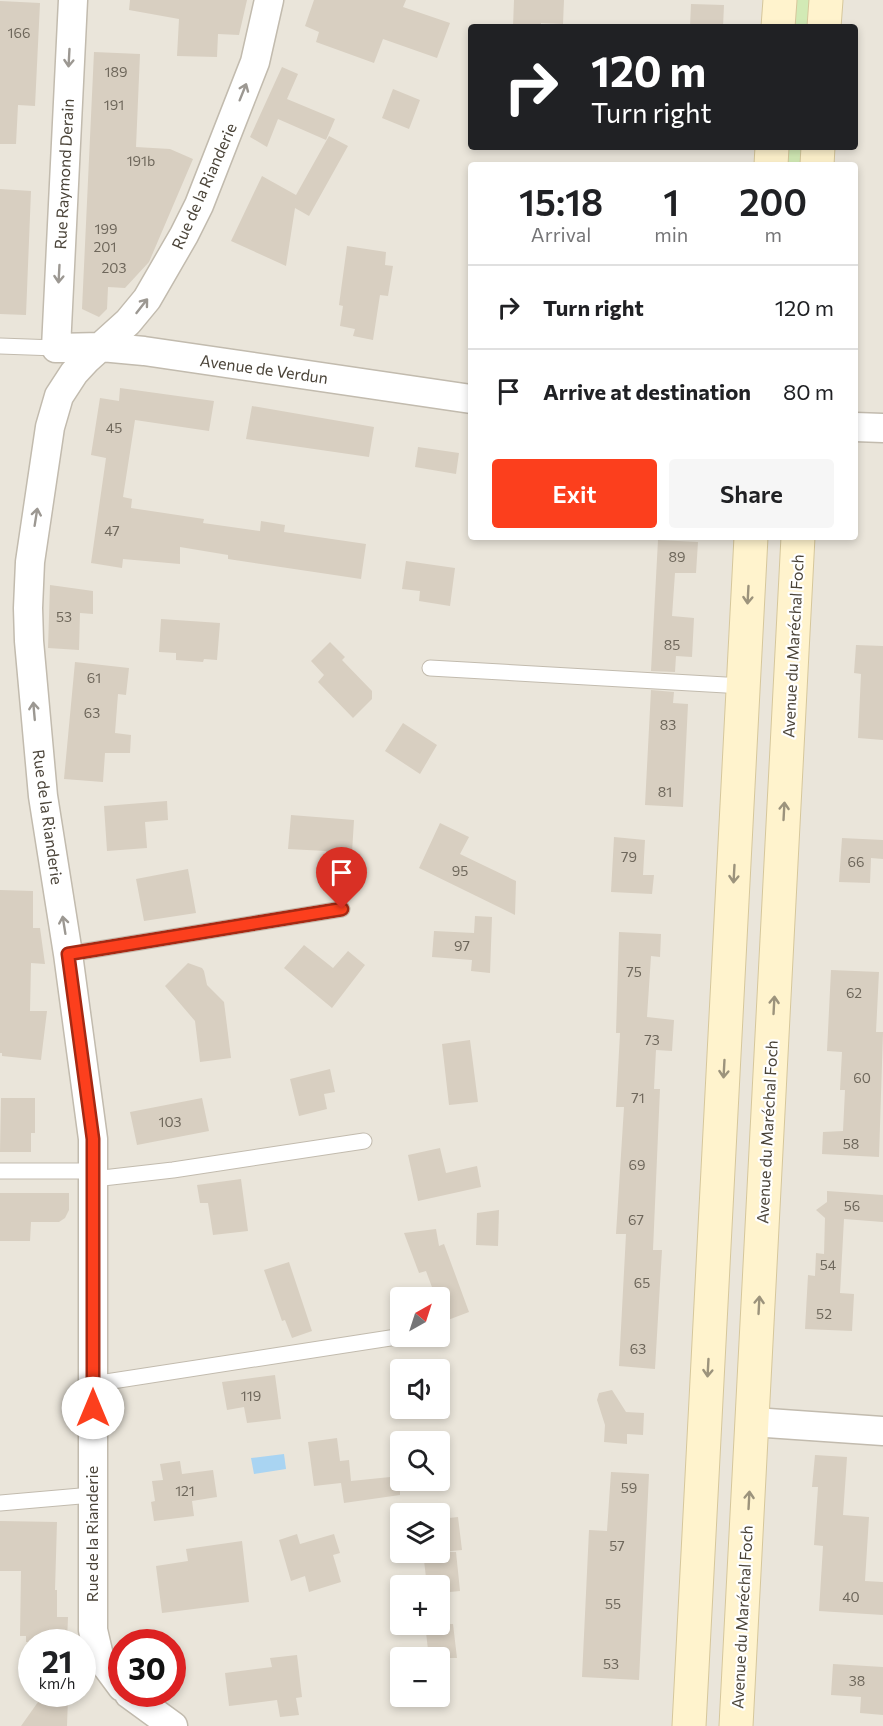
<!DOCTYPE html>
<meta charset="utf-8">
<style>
body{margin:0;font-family:Commissioner,sans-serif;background:#f6f6f6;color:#202124;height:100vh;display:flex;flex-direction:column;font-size:22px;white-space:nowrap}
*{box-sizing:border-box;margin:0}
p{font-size:20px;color:#757577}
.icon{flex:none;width:33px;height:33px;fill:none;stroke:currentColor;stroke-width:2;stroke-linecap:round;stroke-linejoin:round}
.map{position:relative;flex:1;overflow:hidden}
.side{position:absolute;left:468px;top:162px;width:390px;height:378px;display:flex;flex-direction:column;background:#fff;border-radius:6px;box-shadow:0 3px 9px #0003}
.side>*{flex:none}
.guide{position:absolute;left:468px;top:24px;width:390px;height:126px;border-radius:6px;box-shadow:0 3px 9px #0003;background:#202124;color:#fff;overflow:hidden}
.needle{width:39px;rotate:39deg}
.buttons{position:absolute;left:390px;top:1287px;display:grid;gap:12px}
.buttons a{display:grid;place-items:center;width:60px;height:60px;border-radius:6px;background:#fff;box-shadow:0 3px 9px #0003;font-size:30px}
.speed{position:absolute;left:18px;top:1629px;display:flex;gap:12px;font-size:30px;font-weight:700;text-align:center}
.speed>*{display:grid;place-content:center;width:78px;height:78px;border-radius:50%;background:#fff;box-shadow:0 3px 9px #0003;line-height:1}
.speed small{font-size:15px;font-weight:400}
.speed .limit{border:9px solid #d22;background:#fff;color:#111}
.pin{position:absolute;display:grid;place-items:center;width:51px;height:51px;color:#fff;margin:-62px -26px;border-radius:50% 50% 50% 0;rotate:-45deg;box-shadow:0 0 6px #0007}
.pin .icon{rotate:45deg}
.me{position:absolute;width:66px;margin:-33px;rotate:0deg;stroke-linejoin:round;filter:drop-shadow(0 0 4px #0008)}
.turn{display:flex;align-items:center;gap:21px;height:126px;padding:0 24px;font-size:27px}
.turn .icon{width:78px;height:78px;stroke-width:2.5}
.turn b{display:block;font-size:42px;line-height:51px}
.eta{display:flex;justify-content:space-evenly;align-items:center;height:102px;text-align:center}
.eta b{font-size:36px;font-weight:600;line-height:42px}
.button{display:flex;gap:12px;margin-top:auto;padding:12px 24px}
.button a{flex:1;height:69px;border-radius:6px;background:#fc3f1d;color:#fff;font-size:24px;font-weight:600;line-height:69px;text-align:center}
.button a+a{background:#f6f6f6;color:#202124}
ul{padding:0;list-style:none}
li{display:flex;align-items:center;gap:18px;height:84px;padding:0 24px;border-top:2px solid #e0e0e0}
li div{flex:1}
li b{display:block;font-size:22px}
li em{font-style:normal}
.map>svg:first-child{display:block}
</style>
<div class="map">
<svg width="883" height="1726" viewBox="0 0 883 1726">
<rect width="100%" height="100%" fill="#f6f3ec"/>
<!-- residential -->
<path fill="#eae5da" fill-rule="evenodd" d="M 0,0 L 883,0 L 883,1726 L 0,1726 ZM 471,27 L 855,27 L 855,147 L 471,147 ZM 471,165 L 855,165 L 855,537 L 471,537 ZM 400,1298 L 440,1298 L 440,1336 L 400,1336 ZM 400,1370 L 440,1370 L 440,1408 L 400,1408 ZM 400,1442 L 440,1442 L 440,1480 L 400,1480 ZM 400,1514 L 440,1514 L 440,1552 L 400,1552 ZM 400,1586 L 440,1586 L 440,1624 L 400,1624 ZM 32,1642 L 82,1642 L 82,1694 L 32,1694 ZM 122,1642 L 172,1642 L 172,1694 L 122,1694 ZM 400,1658 L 440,1658 L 440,1696 L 400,1696 Z"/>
<!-- green -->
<path fill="#d2eab5" d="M 787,0 L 818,0 L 817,27 L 785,27 Z
M 779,147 L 810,147 L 809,165 L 778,165 Z"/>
<!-- water -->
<path fill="#a9d4f2" d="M 284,1454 L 286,1469 L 254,1474 L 251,1458 Z"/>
<!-- building -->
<path fill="#d8cfc1" d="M 130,0 L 247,0 L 239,35 L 218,34 L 217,57 L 177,56 L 179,19 L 129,10 Z
M 314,0 L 406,0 L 403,7 L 450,23 L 437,58 L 383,39 L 374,63 L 316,42 L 319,32 L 305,26 Z
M 514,0 L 564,0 L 563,24 L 541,23 L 541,27 L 513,27 Z
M 0,1 L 40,3 L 35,106 L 18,105 L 16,144 L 0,144 Z
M 691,4 L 724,5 L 723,27 L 690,27 Z
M 94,52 L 140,54 L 136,147 L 170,149 L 193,159 L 149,262 L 125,288 L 108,287 L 107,309 L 99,317 L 82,309 Z
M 282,67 L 298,74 L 287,99 L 335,119 L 326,140 L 278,119 L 267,147 L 250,137 Z
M 393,89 L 420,100 L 409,129 L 382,118 Z
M 329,136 L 348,146 L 309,216 L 295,208 L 286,266 L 231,241 L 262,176 L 296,195 Z
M 0,189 L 31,191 L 26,315 L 0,314 Z
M 347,246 L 386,252 L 385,265 L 393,266 L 388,296 L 380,295 L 373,340 L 353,336 L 355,329 L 340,326 L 343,306 L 339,305 Z
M 120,388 L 214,401 L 209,431 L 135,420 L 123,497 L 132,499 L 131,508 L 204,519 L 203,523 L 260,531 L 261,521 L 285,525 L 284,532 L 366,544 L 361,579 L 228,559 L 228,555 L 180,547 L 180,564 L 123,559 L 122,568 L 91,563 L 106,458 L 91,455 L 100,398 L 119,401 Z
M 252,406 L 374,427 L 369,457 L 246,439 Z
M 418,447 L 459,453 L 456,474 L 415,467 Z
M 658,540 L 698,542 L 696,573 L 675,573 L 672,616 L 694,618 L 692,657 L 676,656 L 675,672 L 651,671 Z
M 406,561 L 455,568 L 450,606 L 419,601 L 420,591 L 402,589 Z
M 50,585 L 93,591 L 93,614 L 80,613 L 79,650 L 48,648 Z
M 161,619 L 220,623 L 217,660 L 204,659 L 203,662 L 176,660 L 176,653 L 159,652 Z
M 330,642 L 345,657 L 342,660 L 372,691 L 372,699 L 353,718 L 318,682 L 324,675 L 311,661 Z
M 856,645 L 883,646 L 883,740 L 858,738 L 861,674 L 854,673 Z
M 75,662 L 129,668 L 126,695 L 118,694 L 115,733 L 131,735 L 130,753 L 105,753 L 103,782 L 64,779 Z
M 651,690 L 674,692 L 673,703 L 688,704 L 683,807 L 645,805 Z
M 403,723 L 437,745 L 420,774 L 385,751 Z
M 167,801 L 168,820 L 145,822 L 147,848 L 107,851 L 104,806 Z
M 291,815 L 354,820 L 351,869 L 325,867 L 326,851 L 288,849 Z
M 440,823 L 469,837 L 460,854 L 516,881 L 515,915 L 419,868 Z
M 614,837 L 645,840 L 643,875 L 654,875 L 652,894 L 611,892 Z
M 842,838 L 883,840 L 883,859 L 871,858 L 870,883 L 839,882 Z
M 188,869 L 196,913 L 144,921 L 136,879 Z
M 0,890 L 33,891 L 33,928 L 40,928 L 45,964 L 31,963 L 30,1011 L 47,1011 L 41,1060 L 2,1056 L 2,1053 L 0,1053 Z
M 475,916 L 492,917 L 490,973 L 471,971 L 472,960 L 432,957 L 434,931 L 474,933 Z
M 619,932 L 661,934 L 660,957 L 651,956 L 647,1017 L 674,1020 L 672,1051 L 656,1050 L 654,1089 L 660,1089 L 653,1250 L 662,1250 L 655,1369 L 619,1366 L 626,1234 L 616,1234 L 624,1107 L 616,1107 L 620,1033 L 616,1033 Z
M 304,945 L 333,968 L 348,951 L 365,965 L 332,1008 L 284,968 Z
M 188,963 L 202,968 L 204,971 L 207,985 L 224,1002 L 231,1058 L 200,1062 L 195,1021 L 165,986 Z
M 831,970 L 879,972 L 876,1032 L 883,1032 L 879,1157 L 822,1154 L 823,1132 L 843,1131 L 845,1090 L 840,1090 L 842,1052 L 827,1051 Z
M 470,1040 L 478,1102 L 449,1105 L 442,1044 Z
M 330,1069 L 335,1092 L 324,1094 L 327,1109 L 299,1116 L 290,1079 Z
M 1,1098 L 35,1098 L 35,1133 L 31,1133 L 31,1152 L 0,1152 Z
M 202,1098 L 209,1131 L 137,1145 L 130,1112 Z
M 440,1148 L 446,1173 L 477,1166 L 481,1187 L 418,1201 L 408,1155 Z
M 241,1179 L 248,1231 L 213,1235 L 208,1203 L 200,1203 L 197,1185 Z
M 827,1191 L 883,1195 L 883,1222 L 844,1219 L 840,1293 L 854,1294 L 852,1331 L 805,1329 L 808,1275 L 815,1276 L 816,1253 L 824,1254 L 825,1218 L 816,1210 L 827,1202 Z
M 0,1193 L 69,1193 L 69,1210 L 65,1218 L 59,1222 L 31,1222 L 30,1241 L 0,1241 Z
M 499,1210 L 498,1246 L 476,1245 L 477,1213 Z
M 436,1229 L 439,1246 L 444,1244 L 469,1312 L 440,1323 L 440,1298 L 436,1298 L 426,1271 L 419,1273 L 404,1233 Z
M 289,1262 L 312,1331 L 292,1338 L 285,1320 L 282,1321 L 264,1270 Z
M 275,1375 L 281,1419 L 247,1423 L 244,1407 L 227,1410 L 222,1382 Z
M 612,1390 L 626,1412 L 644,1413 L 643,1435 L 627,1434 L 627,1444 L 604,1442 L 605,1425 L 597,1400 L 599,1393 Z
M 337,1438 L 340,1461 L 349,1460 L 351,1481 L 400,1476 L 400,1495 L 344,1503 L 341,1483 L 314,1486 L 308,1442 Z
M 815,1455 L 847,1457 L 843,1515 L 869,1517 L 865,1581 L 883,1582 L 883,1615 L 819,1611 L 823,1546 L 814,1545 L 818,1487 L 812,1487 Z
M 180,1461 L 182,1474 L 213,1470 L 217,1497 L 192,1501 L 194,1516 L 154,1521 L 151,1502 L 155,1501 L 152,1481 L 163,1480 L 160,1464 Z
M 611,1472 L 649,1474 L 639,1680 L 582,1677 L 589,1530 L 607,1531 Z
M 458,1517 L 462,1550 L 441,1552 L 456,1552 L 460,1591 L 440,1593 L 440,1586 L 427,1586 L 423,1552 L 440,1552 L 440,1519 Z
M 0,1521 L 57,1522 L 55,1590 L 57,1590 L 57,1617 L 68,1617 L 67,1642 L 26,1642 L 26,1636 L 20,1636 L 21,1571 L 0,1571 Z
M 297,1534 L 300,1544 L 334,1534 L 340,1553 L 333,1555 L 341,1582 L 309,1592 L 305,1576 L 291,1581 L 279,1540 Z
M 242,1541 L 249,1602 L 162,1613 L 156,1566 L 188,1561 L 186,1549 Z
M 425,1624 L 453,1624 L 457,1658 L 429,1658 Z
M 297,1655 L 302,1697 L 296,1698 L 299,1715 L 280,1717 L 277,1700 L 229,1706 L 225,1673 L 272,1667 L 270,1658 Z
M 833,1664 L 883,1667 L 883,1715 L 860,1713 L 861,1697 L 831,1695 Z
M 43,1695 L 68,1698 L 67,1726 L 21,1726 Z"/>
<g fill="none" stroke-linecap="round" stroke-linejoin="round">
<defs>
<path id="service" d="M 0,346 L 56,348
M 430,668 L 743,686
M 68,954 L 342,909
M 0,1171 L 94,1171
M 94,1179 L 173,1170 L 364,1141
M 93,1384 L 403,1336
M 0,1503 L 92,1495"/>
<path id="minor" d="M 73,0 L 56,348 L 101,347 L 144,351 L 471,399
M 855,427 L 883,428
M 753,1422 L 883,1431
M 122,1687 L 99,1656 L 93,1630 L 93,1139 L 68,954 L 43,796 L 29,641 L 28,608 L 30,562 L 50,427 L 59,396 L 74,373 L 87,359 L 128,322 L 147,299 L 184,235 L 199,205 L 255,62 L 269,0
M 129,1694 L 173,1726"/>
<path id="secondary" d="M 778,27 L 780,0
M 824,27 L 826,0
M 771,165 L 772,147
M 817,165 L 818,147
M 689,1726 L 751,537
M 736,1726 L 798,537"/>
</defs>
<!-- service casing -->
<use href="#service" stroke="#c2bbae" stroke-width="17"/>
<!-- minor casing -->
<use href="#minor" stroke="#c2bbae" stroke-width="31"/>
<!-- secondary casing -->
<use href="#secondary" stroke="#d6c79b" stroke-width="35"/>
<!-- service -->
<use href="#service" stroke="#fff" stroke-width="15"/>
<!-- minor -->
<use href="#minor" stroke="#fff" stroke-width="28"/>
<!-- secondary -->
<use href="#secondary" stroke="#fff3cd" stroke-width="33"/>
</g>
<!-- one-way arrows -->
<defs><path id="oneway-shaft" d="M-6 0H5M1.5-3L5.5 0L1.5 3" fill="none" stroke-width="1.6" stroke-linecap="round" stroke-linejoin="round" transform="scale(1.5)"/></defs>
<g stroke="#9c9892">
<use href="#oneway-shaft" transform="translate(69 58) rotate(93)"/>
<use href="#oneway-shaft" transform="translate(243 92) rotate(-68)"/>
<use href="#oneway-shaft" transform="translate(59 274) rotate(93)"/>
<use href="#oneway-shaft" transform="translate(142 306) rotate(-52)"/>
<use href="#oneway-shaft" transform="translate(36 517) rotate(-81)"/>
<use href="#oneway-shaft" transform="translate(34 711) rotate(-95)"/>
<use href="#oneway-shaft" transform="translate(64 925) rotate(-99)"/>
</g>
<g stroke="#9c937c">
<use href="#oneway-shaft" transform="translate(748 595) rotate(93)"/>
<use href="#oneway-shaft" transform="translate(784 811) rotate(-87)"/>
<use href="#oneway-shaft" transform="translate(734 874) rotate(93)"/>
<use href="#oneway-shaft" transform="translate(774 1005) rotate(-87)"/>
<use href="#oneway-shaft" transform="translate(724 1069) rotate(93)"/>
<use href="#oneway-shaft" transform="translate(759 1305) rotate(-87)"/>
<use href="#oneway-shaft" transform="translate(708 1368) rotate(93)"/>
<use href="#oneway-shaft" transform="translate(749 1500) rotate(-87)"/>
</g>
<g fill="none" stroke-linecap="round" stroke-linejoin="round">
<defs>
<path id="route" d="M 93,1408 L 93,1139 L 68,954 L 342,909"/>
</defs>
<!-- route casing -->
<use href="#route" stroke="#a42913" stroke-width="15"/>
<!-- route -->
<use href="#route" stroke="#fc3f1d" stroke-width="10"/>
</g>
<g text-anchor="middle" stroke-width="4.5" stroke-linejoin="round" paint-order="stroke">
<!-- number labels -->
<g font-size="14" fill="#6e675b">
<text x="19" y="38">166</text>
<text x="116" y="77">189</text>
<text x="114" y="110">191</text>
<text x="141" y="166">191b</text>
<text x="106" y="234">199</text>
<text x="105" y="252">201</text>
<text x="114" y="273">203</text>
<text x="114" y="433">45</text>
<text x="112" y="536">47</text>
<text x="677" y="562">89</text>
<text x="64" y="622">53</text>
<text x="672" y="650">85</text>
<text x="94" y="683">61</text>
<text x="92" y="718">63</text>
<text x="668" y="730">83</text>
<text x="665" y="797">81</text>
<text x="629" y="862">79</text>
<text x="856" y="867">66</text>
<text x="460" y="876">95</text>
<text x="462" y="951">97</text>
<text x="634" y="977">75</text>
<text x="854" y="998">62</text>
<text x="652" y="1045">73</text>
<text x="862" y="1083">60</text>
<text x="638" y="1103">71</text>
<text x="170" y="1127">103</text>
<text x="851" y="1149">58</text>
<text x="637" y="1170">69</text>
<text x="852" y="1211">56</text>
<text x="636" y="1225">67</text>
<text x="828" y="1270">54</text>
<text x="642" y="1288">65</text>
<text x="824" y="1319">52</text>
<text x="638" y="1354">63</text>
<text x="251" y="1401">119</text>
<text x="629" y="1493">59</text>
<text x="185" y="1496">121</text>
<text x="617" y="1551">57</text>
<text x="851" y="1602">40</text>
<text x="613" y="1609">55</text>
<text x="611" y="1669">53</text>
<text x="857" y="1686">38</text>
</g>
<!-- street labels -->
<g font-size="16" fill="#4b4439" stroke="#fff">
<text transform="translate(64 174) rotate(-87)" y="6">Rue Raymond Derain</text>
<text transform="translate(204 186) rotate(-66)" y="6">Rue de la Rianderie</text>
<text transform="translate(264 369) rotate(8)" y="6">Avenue de Verdun</text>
<text transform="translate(793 646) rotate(-87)" y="6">Avenue du Maréchal Foch</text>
<text transform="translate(48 817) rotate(82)" y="6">Rue de la Rianderie</text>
<text transform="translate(767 1132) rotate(-87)" y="6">Avenue du Maréchal Foch</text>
<text transform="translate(92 1534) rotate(-90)" y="6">Rue de la Rianderie</text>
<text transform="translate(742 1617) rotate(-87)" y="6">Avenue du Maréchal Foch</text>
</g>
</g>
</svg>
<div class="buttons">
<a><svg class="needle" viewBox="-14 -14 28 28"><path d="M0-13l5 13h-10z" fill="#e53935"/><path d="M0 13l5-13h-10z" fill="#757577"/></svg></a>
<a><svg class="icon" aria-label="sound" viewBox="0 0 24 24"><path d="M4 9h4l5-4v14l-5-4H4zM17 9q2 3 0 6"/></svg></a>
<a><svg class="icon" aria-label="search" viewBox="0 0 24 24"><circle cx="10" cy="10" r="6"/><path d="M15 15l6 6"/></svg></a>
<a><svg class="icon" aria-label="layers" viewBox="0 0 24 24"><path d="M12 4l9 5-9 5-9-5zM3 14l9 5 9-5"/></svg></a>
<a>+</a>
<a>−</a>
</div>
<div class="speed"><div>21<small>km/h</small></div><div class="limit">30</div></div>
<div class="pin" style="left:342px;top:909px;background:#d93025"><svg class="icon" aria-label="arrive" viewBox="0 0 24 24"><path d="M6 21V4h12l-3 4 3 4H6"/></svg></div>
<svg class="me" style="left:93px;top:1408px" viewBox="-20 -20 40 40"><circle r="19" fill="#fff"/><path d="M0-13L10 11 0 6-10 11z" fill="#fc3f1d"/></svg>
<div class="guide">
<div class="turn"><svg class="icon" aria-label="right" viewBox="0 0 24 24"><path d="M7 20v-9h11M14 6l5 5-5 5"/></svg><div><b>120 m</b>Turn right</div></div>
</div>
<section class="side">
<div class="eta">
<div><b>15:18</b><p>Arrival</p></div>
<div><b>1</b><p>min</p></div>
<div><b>200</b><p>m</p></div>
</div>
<ul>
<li><svg class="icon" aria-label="right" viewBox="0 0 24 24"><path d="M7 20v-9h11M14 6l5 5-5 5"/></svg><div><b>Turn right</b></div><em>120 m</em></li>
<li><svg class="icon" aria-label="arrive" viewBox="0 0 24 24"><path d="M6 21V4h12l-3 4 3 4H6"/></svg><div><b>Arrive at destination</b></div><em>80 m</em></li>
</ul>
<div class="button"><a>Exit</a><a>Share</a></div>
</section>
</div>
